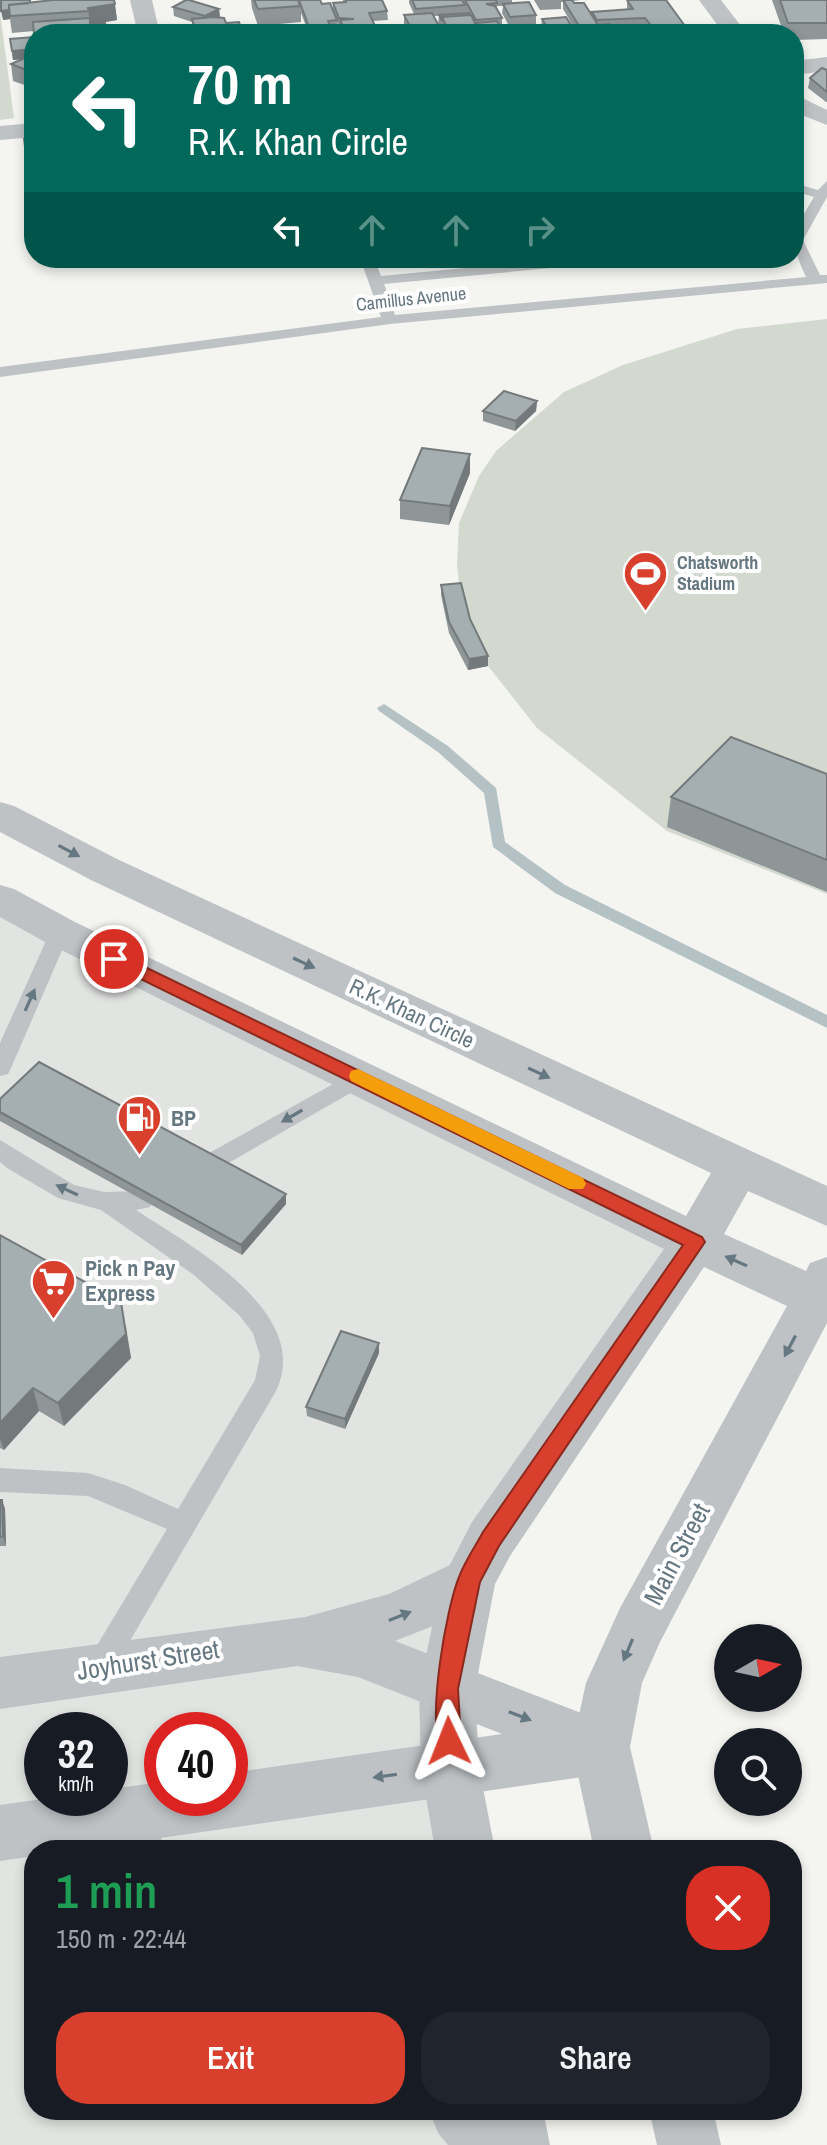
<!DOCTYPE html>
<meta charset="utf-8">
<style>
body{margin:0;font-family:"Archivo Narrow",sans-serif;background:#20242c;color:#f1f3f6;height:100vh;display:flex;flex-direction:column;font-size:30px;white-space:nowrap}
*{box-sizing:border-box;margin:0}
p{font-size:26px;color:#9ea1a6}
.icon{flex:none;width:44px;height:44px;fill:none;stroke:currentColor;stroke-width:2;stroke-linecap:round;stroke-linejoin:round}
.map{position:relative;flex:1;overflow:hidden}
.side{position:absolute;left:24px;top:1840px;width:778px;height:280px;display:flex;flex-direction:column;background:#171b24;border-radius:32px;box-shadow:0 4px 12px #0003}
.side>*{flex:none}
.guide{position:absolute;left:24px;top:24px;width:780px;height:244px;border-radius:32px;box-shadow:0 4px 12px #0003;background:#00695c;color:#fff;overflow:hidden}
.needle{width:52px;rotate:81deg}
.fabs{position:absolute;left:714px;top:1624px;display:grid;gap:16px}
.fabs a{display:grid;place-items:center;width:88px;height:88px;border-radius:50%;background:#171b24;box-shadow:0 4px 12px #0003;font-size:40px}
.speed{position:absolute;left:24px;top:1712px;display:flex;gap:16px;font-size:40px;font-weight:700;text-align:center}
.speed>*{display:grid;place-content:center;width:104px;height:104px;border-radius:50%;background:#171b24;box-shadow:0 4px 12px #0003;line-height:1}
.speed small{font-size:20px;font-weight:400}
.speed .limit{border:12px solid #d22;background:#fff;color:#111}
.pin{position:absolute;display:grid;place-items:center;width:68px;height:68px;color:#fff;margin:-34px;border:4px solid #fff;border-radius:50%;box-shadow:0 2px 8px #0007}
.me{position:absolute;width:88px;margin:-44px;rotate:358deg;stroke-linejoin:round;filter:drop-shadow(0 0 6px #0008)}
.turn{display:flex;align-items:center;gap:28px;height:168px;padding:0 32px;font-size:36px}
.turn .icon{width:104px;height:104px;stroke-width:2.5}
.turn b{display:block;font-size:56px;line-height:68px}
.lanes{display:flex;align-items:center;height:76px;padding:0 32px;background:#0003;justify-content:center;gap:40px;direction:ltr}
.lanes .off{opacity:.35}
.round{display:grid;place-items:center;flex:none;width:84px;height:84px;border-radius:32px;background:#20242c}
.summary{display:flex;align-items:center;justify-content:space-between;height:136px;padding:0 32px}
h1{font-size:48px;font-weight:600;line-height:60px;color:#1e9e55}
.button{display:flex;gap:16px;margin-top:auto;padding:16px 32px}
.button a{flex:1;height:92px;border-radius:32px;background:#d83f2d;color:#fff;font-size:32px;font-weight:600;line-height:92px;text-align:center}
.button a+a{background:#20242c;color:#f1f3f6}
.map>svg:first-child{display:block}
</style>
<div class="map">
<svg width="827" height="2145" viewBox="0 0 827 2145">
<rect width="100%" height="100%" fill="#f4f4f1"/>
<!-- built -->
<path fill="#e2e4e2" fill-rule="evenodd" d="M 0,900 L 693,1243 L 488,1535 L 461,1850 L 34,1850 L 34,2110 L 506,2110 L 512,2145 L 0,2145 ZM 42,1730 L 110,1730 L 110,1798 L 42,1798 ZM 162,1730 L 230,1730 L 230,1798 L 162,1798 Z"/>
<!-- green -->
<path fill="#d4d9d0" d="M 0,12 L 14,118 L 0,120 Z
M 827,319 L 827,894 L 667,831 L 537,728 L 488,666 L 470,630 L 460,594 L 457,564 L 459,523 L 479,476 L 496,451 L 564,392 L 623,365 L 737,329 Z"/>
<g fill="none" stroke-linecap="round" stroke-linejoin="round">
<!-- stream -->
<path fill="#b4c2c5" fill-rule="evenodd" d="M 384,704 L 448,746 L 496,788 L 505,842 L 565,885 L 827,1015 L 827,1028 L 555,893 L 493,847 L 484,793 L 438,752 L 379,711 L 377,708 Z"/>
<!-- service -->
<path fill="#bec2c5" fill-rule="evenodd" d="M 827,181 L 827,197 L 803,240 L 820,275 L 827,275 L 827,283 L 390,324 L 0,377 L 0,367 L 381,317 L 360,258 L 374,258 L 381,276 L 569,258 L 620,258 L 613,262 L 384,284 L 395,315 L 806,277 C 788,239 793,232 814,197 L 794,191 L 794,183 L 818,190 Z
M 60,925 L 67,927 L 70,932 L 11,1068 L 8,1074 L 0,1076 L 0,1043 L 50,932 L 53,927 Z
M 360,1069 L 368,1071 L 371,1077 L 368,1083 L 218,1169 L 210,1172 L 202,1169 L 199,1163 L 202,1157 Z
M 0,1140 L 74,1185 L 104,1192 L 142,1191 L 150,1193 L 154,1200 L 150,1207 L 136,1210 C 189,1245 314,1312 276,1391 L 110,1675 L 100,1679 L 90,1675 L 86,1666 L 90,1657 L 167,1529 L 88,1496 L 0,1492 L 0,1468 L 88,1473 L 125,1485 L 178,1509 L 255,1380 L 260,1356 L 253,1333 L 239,1315 L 194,1275 L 101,1210 L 58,1198 L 7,1168 L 0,1162 Z"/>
<!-- minor -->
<path fill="#bec2c5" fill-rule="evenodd" d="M 130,0 L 152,0 L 160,34 L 138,34 Z
M 699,0 L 721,0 L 747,34 L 724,34 Z
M 827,57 L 827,71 L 794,75 L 794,61 Z
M 794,94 L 827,110 L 827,125 L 794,112 Z
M 34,123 L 34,137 L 0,140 L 0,126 Z
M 469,1556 L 487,1563 L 495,1580 L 487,1597 L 433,1626 L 395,1641 L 620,1728 L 628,1747 L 620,1766 L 596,1775 L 77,1850 L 34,1850 L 34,1856 L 0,1861 L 0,1805 L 49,1798 L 110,1798 L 110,1789 L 162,1782 L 162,1798 L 230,1798 L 230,1773 L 502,1734 L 358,1677 L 297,1666 L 0,1709 L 0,1657 L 305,1617 L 389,1594 Z"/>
<!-- tertiary -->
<path fill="#bec2c5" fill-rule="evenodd" d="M 0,802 L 14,806 L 119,860 L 827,1186 L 827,1226 L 748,1191 L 724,1234 L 806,1271 L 810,1263 L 827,1257 L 827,1323 L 660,1642 L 642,1683 L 630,1747 L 654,1850 L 594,1850 L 572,1747 L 586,1683 L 620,1608 L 787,1306 L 704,1267 L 510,1556 L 495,1584 L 475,1689 L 479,1767 L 495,1850 L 435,1850 L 421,1767 L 419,1689 L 442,1580 L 472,1522 L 664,1249 L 45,942 L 0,917 L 0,885 L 14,889 L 75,922 L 686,1216 L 711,1173 L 91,880 L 0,832 Z
M 62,1798 L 88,1798 L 157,1829 L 166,1850 L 70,1850 L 54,1843 L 46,1822 L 54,1801 Z
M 429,2110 L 543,2110 L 550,2145 L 448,2145 L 438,2133 Z
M 649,2110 L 713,2110 L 721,2145 L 657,2145 Z"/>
</g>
<!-- wall -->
<path fill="#8e9698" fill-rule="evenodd" d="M 47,0 L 114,0 L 117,20 L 34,31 L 12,33 L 10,19 L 3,20 L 30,3 Z
M 251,0 L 320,0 L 322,4 L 333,9 L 333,3 L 343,2 L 343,0 L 364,0 L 387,11 L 388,20 L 373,21 L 376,28 L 376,34 L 343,34 L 337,22 L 338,29 L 330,29 L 330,34 L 332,34 L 309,34 L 301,13 L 301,22 L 258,26 L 252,8 Z
M 409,0 L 512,0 L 512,3 L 536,15 L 536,24 L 509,26 L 502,13 L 503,6 L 497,6 L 497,9 L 502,18 L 502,27 L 500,27 L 502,30 L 512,34 L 410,34 L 404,24 L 404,15 L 414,14 L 409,3 ZM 433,16 L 439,16 L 438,24 L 441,32 Z
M 534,0 L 580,0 L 573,1 L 574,3 L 592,15 L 592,12 L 627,10 L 627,0 L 685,26 L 684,34 L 578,34 L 563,9 L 563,2 L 561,2 L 561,9 L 540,10 ZM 645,27 L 649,33 L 635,30 L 635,34 L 616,33 L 613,28 Z
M 761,0 L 827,0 L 827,39 L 794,40 L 794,34 L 784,34 L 772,0 Z
M 173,7 L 219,9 L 220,18 L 243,34 L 195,34 L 192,22 L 174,16 Z
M 542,19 L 573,28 L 573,34 L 545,34 L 541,28 Z
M 34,37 L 34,104 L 32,104 L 29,89 L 33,88 L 13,81 L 11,64 L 22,59 L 13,60 L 10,39 Z
M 827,70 L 827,102 L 826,102 L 808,88 L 810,78 Z
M 34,138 L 34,171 L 28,172 L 24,139 Z
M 537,401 L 536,411 L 515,431 L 483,421 L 483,411 Z
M 470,473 L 449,525 L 400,519 L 400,500 Z
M 441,585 L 470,619 L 488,666 L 468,670 L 449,633 L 441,595 Z
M 827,774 L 827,892 L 667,827 L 671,797 Z
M 0,1099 L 286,1204 L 242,1255 L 0,1121 Z
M 0,1235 L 126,1326 L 131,1358 L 64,1426 L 39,1411 L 4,1450 L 0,1448 Z
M 379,1353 L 345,1429 L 307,1416 L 306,1407 Z
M 0,1500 L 2,1500 L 5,1509 L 6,1546 L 0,1546 Z"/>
<!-- shaded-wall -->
<path fill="#747a7c" d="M 30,0 L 31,16 L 31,15 L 10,16 L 10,19 L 3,20 L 1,11 Z
M 115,4 L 117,20 L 90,25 L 88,8 Z
M 219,9 L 220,18 L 205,25 L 205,16 Z
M 685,26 L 684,34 L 652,34 L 653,28 Z
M 201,28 L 201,34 L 196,34 L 195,29 Z
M 573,28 L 573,34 L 549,34 L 549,30 Z
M 267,29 L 267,34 L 258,34 L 258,33 Z
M 34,49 L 34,58 L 13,60 L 12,51 Z
M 537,401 L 536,411 L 515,431 L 516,421 Z
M 470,454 L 470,473 L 449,525 L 450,506 Z
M 488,656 L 488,666 L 468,670 L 469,659 Z
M 286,1194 L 286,1204 L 242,1255 L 241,1245 Z
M 121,1302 L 131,1358 L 64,1426 L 58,1403 Z
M 379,1343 L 379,1353 L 345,1429 L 345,1419 Z
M 33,1388 L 39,1411 L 4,1450 L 0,1438 L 0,1423 Z
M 2,1500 L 5,1509 L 6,1546 L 3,1536 Z"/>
<!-- building -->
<path fill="#a5aeb1" stroke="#747a7c" stroke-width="2" d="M 1,0 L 30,0 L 30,3 L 9,5 L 9,10 L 1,11 Z
M 53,0 L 114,0 L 115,4 L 88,8 L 89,11 L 10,16 L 9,5 Z
M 186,0 L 189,0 L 219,9 L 205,16 L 173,7 Z
M 254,0 L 298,0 L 300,6 L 258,9 Z
M 299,0 L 320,0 L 322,4 L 330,3 L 337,20 L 328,21 L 330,25 L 309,27 Z
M 346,0 L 382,0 L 387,11 L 369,13 L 376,28 L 345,30 L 340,20 L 354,19 L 339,18 L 333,3 L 346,2 Z
M 412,0 L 462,0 L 465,5 L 416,9 Z
M 465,0 L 496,0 L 497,3 L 486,4 L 495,6 L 502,18 L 476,20 Z
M 563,0 L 572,0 L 574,3 L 584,3 L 598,25 L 610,24 L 616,33 L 637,34 L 635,30 L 652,34 L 584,34 Z
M 627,0 L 666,0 L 685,26 L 653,28 L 645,18 L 597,20 L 592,12 L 633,9 Z
M 780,0 L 827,0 L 827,23 L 788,23 Z
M 529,2 L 536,15 L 510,17 L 503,4 Z
M 432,13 L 443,34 L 414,34 L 404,15 Z
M 469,13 L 470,15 L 442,17 L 442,21 L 439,15 Z
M 471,15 L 479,31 L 472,32 L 474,34 L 450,34 L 442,17 Z
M 214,17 L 224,18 L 226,23 L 239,22 L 243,34 L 203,34 L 201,28 L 195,29 L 192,19 Z
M 566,17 L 573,28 L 549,30 L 542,19 Z
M 90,18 L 90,24 L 105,23 L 107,34 L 34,34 L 33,22 Z
M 497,21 L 502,30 L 510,29 L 512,33 L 482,34 L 476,23 Z
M 257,26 L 267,29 L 258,33 L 249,30 Z
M 34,37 L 34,49 L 12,51 L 10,39 Z
M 34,54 L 34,73 L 11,64 Z
M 822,68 L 827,70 L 827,92 L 810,78 Z
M 34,88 L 34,94 L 31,95 L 29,89 Z
M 34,138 L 34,162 L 27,162 L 24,139 Z
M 504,391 L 537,401 L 516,421 L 483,411 Z
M 422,448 L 470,454 L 450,506 L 400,500 Z
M 461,583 L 470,619 L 488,656 L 469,659 L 449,622 L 441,585 Z
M 731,737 L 827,774 L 827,860 L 671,797 Z
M 39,1062 L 286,1194 L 241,1245 L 0,1112 L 0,1099 Z
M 0,1235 L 121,1302 L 126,1334 L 58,1403 L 33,1388 L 0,1423 Z
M 341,1331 L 379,1343 L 345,1419 L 306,1407 Z
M 0,1500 L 2,1500 L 3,1536 L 0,1537 Z"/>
<!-- one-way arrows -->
<defs><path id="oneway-solid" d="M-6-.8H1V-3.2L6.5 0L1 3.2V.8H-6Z" transform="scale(2)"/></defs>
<g fill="#657780">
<use href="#oneway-solid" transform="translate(69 851) rotate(28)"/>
<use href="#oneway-solid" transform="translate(304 963) rotate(25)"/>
<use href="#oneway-solid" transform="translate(30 1000) rotate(-66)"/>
<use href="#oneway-solid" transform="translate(539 1073) rotate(25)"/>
<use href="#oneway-solid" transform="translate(292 1116) rotate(150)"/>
<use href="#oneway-solid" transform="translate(67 1190) rotate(-155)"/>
<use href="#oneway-solid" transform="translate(736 1261) rotate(-156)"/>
<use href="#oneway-solid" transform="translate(790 1346) rotate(118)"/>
<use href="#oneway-solid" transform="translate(400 1616) rotate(-22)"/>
<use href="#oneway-solid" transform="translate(628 1650) rotate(113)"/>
<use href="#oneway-solid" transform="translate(520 1716) rotate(21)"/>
<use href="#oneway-solid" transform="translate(385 1776) rotate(172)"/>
</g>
<!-- route -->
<path fill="#d83f2d" stroke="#8c291d" stroke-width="2" d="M 114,952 L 702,1237 L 705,1242 L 499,1546 L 480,1582 L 458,1689 L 461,1741 L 457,1749 L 449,1753 L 441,1749 C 427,1718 446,1609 459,1577 C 465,1561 475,1547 483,1532 L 683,1245 L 108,963 L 106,959 L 108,954 Z"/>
<!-- slow -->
<path fill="#f59e0b" d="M 358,1069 L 583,1178 L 586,1184 L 583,1189 L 569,1189 L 351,1081 L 349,1076 L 351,1071 Z"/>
<!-- icons -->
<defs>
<symbol id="stadium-pin" viewBox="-11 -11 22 30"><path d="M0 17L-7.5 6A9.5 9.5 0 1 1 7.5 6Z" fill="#d83f2d" stroke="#fff"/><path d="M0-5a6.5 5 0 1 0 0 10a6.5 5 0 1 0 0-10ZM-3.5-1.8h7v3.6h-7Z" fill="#fff"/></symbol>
<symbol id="fuel-pin" viewBox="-11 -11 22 30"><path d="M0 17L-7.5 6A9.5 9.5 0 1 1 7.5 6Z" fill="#d83f2d" stroke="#fff"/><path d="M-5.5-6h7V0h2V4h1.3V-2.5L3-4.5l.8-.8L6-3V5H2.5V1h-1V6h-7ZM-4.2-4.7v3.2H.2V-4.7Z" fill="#fff"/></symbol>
<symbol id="supermarket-pin" viewBox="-11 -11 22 30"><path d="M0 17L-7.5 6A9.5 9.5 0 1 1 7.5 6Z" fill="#d83f2d" stroke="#fff"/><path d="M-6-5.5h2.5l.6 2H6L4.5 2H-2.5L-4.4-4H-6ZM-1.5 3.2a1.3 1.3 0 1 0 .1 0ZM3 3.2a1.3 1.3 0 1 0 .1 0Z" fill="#fff"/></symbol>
</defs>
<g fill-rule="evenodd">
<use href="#stadium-pin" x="620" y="548" width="51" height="69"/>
<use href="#fuel-pin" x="114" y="1092" width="51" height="69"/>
<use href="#supermarket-pin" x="28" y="1256" width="51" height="69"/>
</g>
<g text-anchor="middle" stroke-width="8" stroke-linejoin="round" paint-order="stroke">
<!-- far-street labels -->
<g font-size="18" fill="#657780" stroke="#fff">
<text transform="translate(411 299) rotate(-6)" y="6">Camillus Avenue</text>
</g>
<!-- far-poi labels -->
<g font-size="18" font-weight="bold" fill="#657780" stroke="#fff" text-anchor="start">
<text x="677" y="569">Chatsworth<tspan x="677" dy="21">Stadium</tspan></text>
</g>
<!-- street labels -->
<g font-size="22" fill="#657780" stroke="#fff">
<text transform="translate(412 1013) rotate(25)" y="8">R.K. Khan Circle</text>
</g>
<!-- poi labels -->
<g font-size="22" font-weight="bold" fill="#657780" stroke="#fff" text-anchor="start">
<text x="171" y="1126">BP</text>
<text x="85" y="1276">Pick n Pay<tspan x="85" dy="25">Express</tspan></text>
</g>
<!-- near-street labels -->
<g font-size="26" fill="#657780" stroke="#fff">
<text transform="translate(677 1554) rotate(-62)" y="9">Main Street</text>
<text transform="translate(148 1660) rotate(-9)" y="9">Joyhurst Street</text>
</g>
</g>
</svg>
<div class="fabs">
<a><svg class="needle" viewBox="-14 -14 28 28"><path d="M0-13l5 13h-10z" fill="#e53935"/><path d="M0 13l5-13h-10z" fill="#9ea1a6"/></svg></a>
<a><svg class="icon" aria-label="search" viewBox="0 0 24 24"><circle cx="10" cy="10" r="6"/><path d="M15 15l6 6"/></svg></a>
</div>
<div class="speed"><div>32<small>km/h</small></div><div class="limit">40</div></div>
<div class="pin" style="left:114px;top:959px;background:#d93025"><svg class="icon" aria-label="arrive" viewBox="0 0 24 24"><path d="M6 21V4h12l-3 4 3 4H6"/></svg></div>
<svg class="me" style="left:449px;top:1741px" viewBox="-20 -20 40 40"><path d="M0-17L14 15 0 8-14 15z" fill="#d83f2d" stroke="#fff" stroke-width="4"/></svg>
<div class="guide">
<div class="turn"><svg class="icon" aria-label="left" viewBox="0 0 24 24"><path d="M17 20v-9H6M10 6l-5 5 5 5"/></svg><div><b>70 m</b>R.K. Khan Circle</div></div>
<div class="lanes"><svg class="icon" aria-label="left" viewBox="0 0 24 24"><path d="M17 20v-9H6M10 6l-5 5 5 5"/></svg><svg class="icon off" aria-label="ahead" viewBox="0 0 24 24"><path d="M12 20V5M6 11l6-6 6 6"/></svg><svg class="icon off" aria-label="ahead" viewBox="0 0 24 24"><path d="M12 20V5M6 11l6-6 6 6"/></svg><svg class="icon off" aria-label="right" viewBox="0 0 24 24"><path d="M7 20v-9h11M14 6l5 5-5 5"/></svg></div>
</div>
<section class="side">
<div class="summary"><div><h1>1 min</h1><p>150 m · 22:44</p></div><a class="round" style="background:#d93025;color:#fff"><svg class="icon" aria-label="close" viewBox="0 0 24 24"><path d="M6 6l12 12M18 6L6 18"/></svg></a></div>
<div class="button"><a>Exit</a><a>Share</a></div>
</section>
</div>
